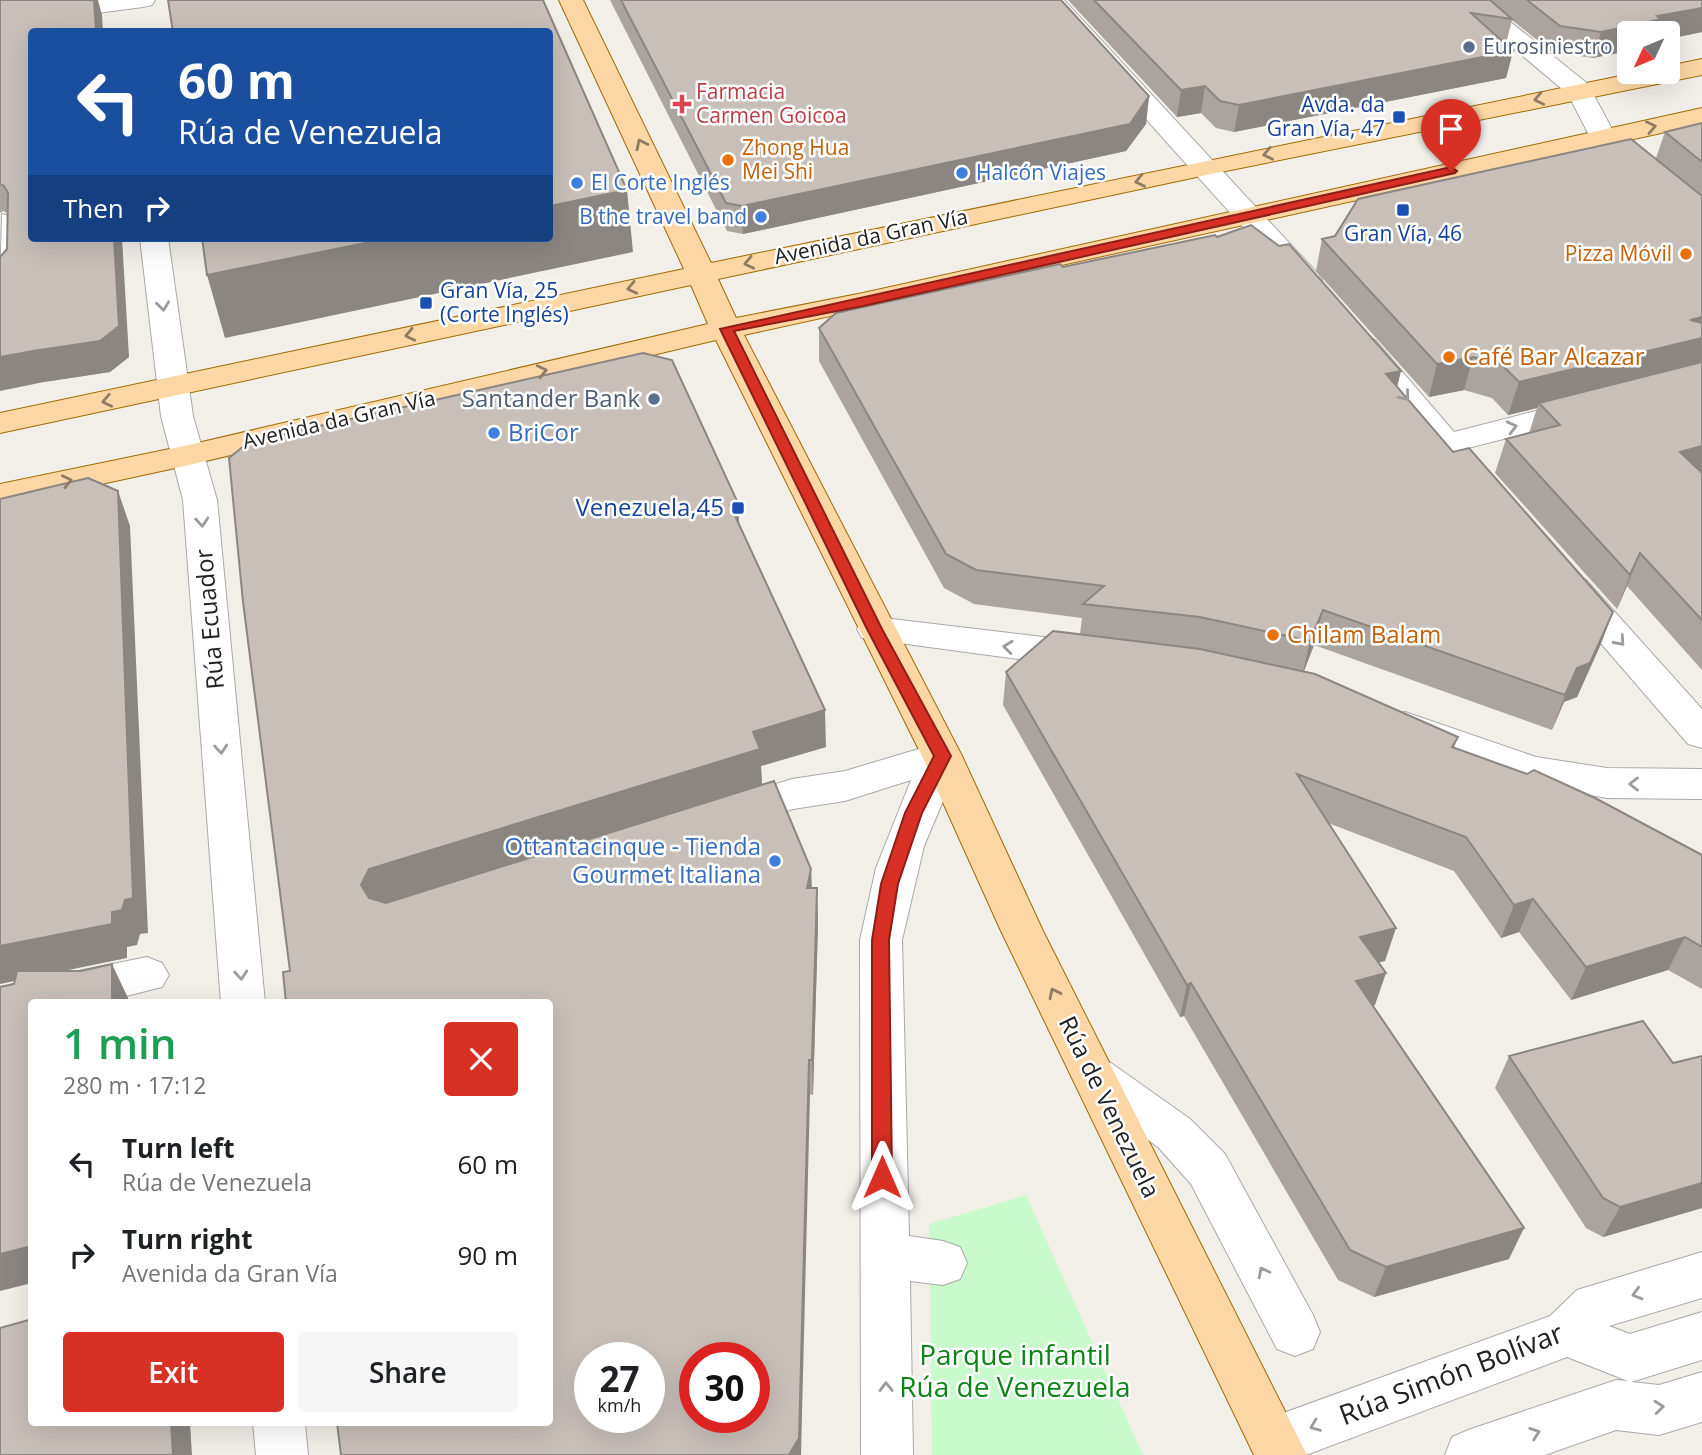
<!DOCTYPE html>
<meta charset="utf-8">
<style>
body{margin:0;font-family:"Open Sans",sans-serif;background:#f6f6f6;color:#202124;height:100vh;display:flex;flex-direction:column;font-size:26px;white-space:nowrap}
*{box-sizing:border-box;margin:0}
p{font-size:23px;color:#757577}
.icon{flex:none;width:38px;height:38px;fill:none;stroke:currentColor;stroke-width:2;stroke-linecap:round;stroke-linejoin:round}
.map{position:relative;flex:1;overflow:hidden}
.panel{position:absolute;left:28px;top:999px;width:525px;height:427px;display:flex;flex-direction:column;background:#fff;border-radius:7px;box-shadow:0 7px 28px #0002}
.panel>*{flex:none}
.banner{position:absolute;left:28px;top:28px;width:525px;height:214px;border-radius:7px;box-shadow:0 7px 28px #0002;background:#1a4fa0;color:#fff;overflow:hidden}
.needle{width:46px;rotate:226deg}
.fabs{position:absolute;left:1617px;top:21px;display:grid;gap:14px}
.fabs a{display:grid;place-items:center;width:63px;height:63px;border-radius:7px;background:#fff;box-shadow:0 7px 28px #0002;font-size:35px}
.speed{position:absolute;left:574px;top:1342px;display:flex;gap:14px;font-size:35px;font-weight:700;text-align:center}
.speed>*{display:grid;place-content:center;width:91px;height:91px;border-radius:50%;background:#fff;box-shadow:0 7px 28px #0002;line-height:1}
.speed small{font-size:18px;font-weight:400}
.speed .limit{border:10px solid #d22;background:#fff;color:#111}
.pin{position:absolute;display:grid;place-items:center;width:60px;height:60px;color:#fff;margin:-72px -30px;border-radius:50% 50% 50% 0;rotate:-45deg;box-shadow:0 0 7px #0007}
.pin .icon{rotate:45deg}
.me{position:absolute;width:77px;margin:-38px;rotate:0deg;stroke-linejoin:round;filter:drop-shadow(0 0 5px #0008)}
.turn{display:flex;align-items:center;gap:24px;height:147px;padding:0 35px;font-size:32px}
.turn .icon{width:91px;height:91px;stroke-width:2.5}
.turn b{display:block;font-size:49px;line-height:60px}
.then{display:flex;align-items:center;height:66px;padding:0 35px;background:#0003;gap:14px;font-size:26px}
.round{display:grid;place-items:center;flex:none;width:74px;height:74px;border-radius:7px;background:#f6f6f6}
.summary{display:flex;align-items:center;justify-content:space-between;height:119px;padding:0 35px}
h1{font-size:42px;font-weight:600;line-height:52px;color:#1e9e55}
.button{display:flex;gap:14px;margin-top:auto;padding:14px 35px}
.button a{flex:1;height:80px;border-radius:7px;background:#d93025;color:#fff;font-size:28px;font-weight:600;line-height:80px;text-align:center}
.button a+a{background:#f6f6f6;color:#202124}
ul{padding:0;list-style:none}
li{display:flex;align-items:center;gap:21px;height:91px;padding:0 35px}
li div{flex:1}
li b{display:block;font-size:26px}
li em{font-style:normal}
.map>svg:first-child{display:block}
</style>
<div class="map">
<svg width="1702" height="1455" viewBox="0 0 1702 1455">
<rect width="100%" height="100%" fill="#f2efe9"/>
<!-- park -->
<path fill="#c8facc" d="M 1026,1195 L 1143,1455 L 932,1455 L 929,1224 Z"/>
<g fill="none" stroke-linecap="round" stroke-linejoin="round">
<defs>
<path id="minor" d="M 88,0 L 155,0 L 152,5 L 143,7 L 0,26 L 0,12 Z
M 1039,0 L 1064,0 L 1318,274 L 1322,280 L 1318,286 L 1307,289 L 1296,286 Z
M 1456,0 L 1483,0 L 1588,84 L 1614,133 L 1702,206 L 1702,229 L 1692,226 L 1593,143 L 1568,94 Z
M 2,214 L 12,217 L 16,223 L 15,279 L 11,285 L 0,288 Z
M 140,238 L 168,238 L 193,416 L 217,500 L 265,1003 L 221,1003 L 183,500 L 161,416 Z
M 1364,338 L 1375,340 L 1454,432 L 1583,399 L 1594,402 L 1599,409 L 1594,416 L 1468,448 L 1485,469 L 1480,476 L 1468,479 L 1456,476 L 1348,347 L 1353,340 Z
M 1573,576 L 1586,580 L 1702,709 L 1702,748 L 1688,744 L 1560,596 L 1555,588 L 1560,580 Z
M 875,617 L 1084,642 L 1097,646 L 1103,655 L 1097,664 L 1084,668 L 862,638 L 857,629 L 862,620 Z
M 1405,712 L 1536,757 L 1607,768 L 1702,769 L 1702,799 L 1607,798 L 1533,785 L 1391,736 L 1386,726 L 1391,716 Z
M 942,742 L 956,746 L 962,756 L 924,846 L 902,940 L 909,1236 L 943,1241 L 960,1247 L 967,1263 L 960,1279 L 943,1285 L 910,1281 L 913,1455 L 861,1455 L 860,940 L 876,868 L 911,780 L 845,801 L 793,809 L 732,828 L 718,824 L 712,813 L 718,802 L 792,779 L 845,771 Z
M 147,957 L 162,963 L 169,975 L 162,987 L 98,1003 L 32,1003 L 32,1016 L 0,1023 L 0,987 Z
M 1095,1058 L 1111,1063 L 1190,1119 L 1225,1154 L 1313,1315 L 1320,1332 L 1313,1349 L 1295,1356 L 1277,1349 L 1191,1184 L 1158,1147 L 1079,1091 L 1072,1077 L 1079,1063 Z
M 1702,1252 L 1702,1298 L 1609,1326 L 1630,1334 L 1702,1312 L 1702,1360 L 1631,1382 L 1659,1385 L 1702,1372 L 1702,1422 L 1659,1435 L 1616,1430 L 1545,1455 L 1445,1455 L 1452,1437 L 1471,1429 L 1616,1380 L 1628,1381 L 1567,1357 L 1306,1455 L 1255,1455 L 1249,1441 L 1256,1423 L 1550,1316 L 1577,1290 Z
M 253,1423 L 305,1423 L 308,1455 L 256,1455 Z"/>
<path id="major" d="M 559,0 L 583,0 L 711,263 L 1640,72 L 1668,72 L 1668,66 L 1702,59 L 1702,75 L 1206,175 L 718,279 L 736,318 L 863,293 L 1702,108 L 1702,124 L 744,335 L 962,756 L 1043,931 L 1307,1455 L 1254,1455 L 1001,931 L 922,756 L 716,340 L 189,465 L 0,506 L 0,484 L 189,445 L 708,324 L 691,285 L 0,433 L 0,413 L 684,269 Z"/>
</defs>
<!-- minor casing -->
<use href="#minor" stroke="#a9a9a9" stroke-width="2"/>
<!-- major casing -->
<use href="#major" stroke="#a06b00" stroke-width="2"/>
<!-- minor -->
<use href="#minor" fill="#fff" fill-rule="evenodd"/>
<!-- major -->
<use href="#major" fill="#fcd6a4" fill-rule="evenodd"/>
</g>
<!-- wall -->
<path fill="#aba49e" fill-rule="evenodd" d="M 0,0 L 102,15 L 32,32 L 129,357 L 110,372 L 44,382 L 7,249 L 7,213 L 3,211 L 0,213 Z
M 610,0 L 1061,0 L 1149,96 L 1146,124 L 1126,151 L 743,234 L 727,231 Z
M 1068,0 L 1702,0 L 1702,32 L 1668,39 L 1668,33 L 1593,58 L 1552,52 L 1512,20 L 1506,44 L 1513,51 L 1506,78 L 1234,132 L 1216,128 L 1201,113 L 1177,117 Z
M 1702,123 L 1702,670 L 1627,586 L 1617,609 L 1495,473 L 1506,439 L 1529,433 L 1537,408 L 1508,415 L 1492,398 L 1464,390 L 1429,397 L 1316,271 L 1322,239 L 1656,158 L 1665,132 Z
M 1063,267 L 1397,387 L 1453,452 L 1613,612 L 1600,646 L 1577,697 L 1564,702 L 1552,730 L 1314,645 L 1304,671 L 1458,737 L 1454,748 L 1702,855 L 1702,989 L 1668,970 L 1571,1000 L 1519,932 L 1501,938 L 1454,871 L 1328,823 L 1385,961 L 1378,962 L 1375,1005 L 1373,1006 L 1509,1259 L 1374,1297 L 1338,1280 L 1184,1016 L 1180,1017 L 1003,705 L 1006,672 L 1080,634 L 1082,618 L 974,604 L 944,588 L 819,361 L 819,328 Z
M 738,503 L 739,523 L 826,747 L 761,766 L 762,785 L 811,869 L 812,888 L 817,888 L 818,924 L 813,1095 L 290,971 ZM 603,835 L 386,903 L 385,903 Z
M 1509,1056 L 1673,1063 L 1702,1056 L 1702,1208 L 1603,1237 L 1586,1228 L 1495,1088 Z"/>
<!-- shaded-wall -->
<path fill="#8b8681" d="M 94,0 L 98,0 L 102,15 L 103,32 L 96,32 Z
M 1702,8 L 1702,32 L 1668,39 L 1668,33 L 1629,33 L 1629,51 L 1593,58 L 1601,32 L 1657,16 Z
M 1513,51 L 1506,78 L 1234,132 L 1239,105 Z
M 1205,86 L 1201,113 L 1177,117 L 1181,90 Z
M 1149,96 L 1146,124 L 1126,151 L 743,234 L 742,206 Z
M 627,190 L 633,252 L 225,338 L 207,275 L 390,238 L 550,238 L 550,206 Z
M 114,238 L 122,238 L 129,357 L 110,372 L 44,382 L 0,391 L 0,357 Z
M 1702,317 L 1702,367 L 1539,403 L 1537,408 L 1508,415 L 1519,382 L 1690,320 Z
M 1473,357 L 1464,390 L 1429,397 L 1437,364 Z
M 1401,371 L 1393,405 L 1386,374 Z
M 1702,446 L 1702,476 L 1680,452 Z
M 118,491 L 130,526 L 148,933 L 140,934 L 137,945 L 127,947 L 127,958 L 0,984 L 0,946 Z
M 738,503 L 740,539 L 730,505 Z
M 1640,553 L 1627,586 L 1617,609 L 1630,575 Z
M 1323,610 L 1314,645 L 1302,676 L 1310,641 Z
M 1613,612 L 1600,646 L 1577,697 L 1564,702 L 1552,730 L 1565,695 L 1577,668 Z
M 825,710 L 826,747 L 761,766 L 762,786 L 379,905 L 372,920 L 361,885 L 369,869 L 753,732 Z
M 811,869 L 812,905 L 807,888 Z
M 817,888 L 818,924 L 813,1095 L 812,1060 Z
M 1533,899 L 1519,932 L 1501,938 L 1514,905 Z
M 1396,928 L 1385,961 L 1350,970 L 1360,937 Z
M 1685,937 L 1668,970 L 1571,1000 L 1586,967 Z
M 112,964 L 128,998 L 128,1003 L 112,1003 Z
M 1386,973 L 1375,1005 L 1346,1013 L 1356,981 Z
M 1191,983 L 1184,1016 L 1180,1017 L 1187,985 Z
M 809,1060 L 810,1095 L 801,1455 L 789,1455 Z
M 1702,1183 L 1702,1208 L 1603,1237 L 1620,1207 Z
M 1524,1228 L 1509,1259 L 1374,1297 L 1386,1267 Z
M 32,1246 L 32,1283 L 0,1291 L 0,1254 Z
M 171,1423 L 190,1423 L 192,1455 L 173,1455 Z"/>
<!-- building -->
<path fill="#c7bfb8" stroke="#8b8681" stroke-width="2" fill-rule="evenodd" d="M 0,0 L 94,0 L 96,32 L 32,32 L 32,238 L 114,238 L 119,326 L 100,341 L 33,351 L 0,357 L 0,257 L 7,249 L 8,193 L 4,186 L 0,184 Z
M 168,0 L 543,0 L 627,190 L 550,206 L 550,32 L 173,32 Z
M 621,0 L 1061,0 L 1149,96 L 1130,124 L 742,206 L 726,203 Z
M 1094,0 L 1490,0 L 1512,19 L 1471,13 L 1513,51 L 1239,105 L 1220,101 L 1205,86 L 1181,90 Z
M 1527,0 L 1702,0 L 1702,8 L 1657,16 L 1661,19 L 1601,32 L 1560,26 Z
M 1702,123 L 1702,162 L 1665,132 Z
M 1631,139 L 1702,196 L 1702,317 L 1690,320 L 1702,323 L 1702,338 L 1519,382 L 1502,365 L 1473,357 L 1437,364 L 1322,239 L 1335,236 L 1358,199 Z
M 1251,225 L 1279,246 L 1289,244 L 1401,371 L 1386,374 L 1453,452 L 1469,448 L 1613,612 L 1590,663 L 1577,668 L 1565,695 L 1323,610 L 1310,641 L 1200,617 L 1083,604 L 1104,586 L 976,570 L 946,554 L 819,328 L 836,313 L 1060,264 L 1063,267 L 1215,235 L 1217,237 Z
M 202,238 L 390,238 L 207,275 Z
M 643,353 L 672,360 L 738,503 L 730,505 L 825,710 L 753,732 L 760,749 L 369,869 L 361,885 L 369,898 L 386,903 L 774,781 L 811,869 L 807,888 L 817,888 L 812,1060 L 809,1060 L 799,1438 L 789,1455 L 341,1455 L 337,1423 L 550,1423 L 550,1003 L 286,1003 L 283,972 L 290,971 L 243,602 L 229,458 L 249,442 ZM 590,1358 L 649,1358 L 649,1418 L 590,1418 ZM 695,1358 L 754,1358 L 754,1418 L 695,1418 Z
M 1702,362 L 1702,446 L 1680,452 L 1702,473 L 1702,620 L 1640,553 L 1630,575 L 1506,439 L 1560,425 L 1539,403 Z
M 88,478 L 118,491 L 133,898 L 125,900 L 122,910 L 112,912 L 112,924 L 0,946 L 0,499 Z
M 1053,631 L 1200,649 L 1315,674 L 1458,737 L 1452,747 L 1527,774 L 1534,770 L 1595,798 L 1702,855 L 1702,947 L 1685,937 L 1586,967 L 1533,899 L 1514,905 L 1466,837 L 1297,774 L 1396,928 L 1360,937 L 1386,973 L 1356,981 L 1524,1228 L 1386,1267 L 1350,1250 L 1191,983 L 1187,985 L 1006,672 Z
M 112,964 L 112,1003 L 32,1003 L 32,1246 L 0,1254 L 0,987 L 14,984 L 17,971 L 81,971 Z
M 1643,1021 L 1673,1063 L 1702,1056 L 1702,1183 L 1620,1207 L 1603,1198 L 1509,1056 Z
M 32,1319 L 32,1423 L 171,1423 L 173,1455 L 0,1455 L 0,1328 Z"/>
<!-- one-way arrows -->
<defs><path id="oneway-chevron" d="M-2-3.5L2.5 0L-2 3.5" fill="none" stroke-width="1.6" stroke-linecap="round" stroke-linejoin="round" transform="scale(1.75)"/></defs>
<g stroke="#8f7c63">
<use href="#oneway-chevron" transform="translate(1539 99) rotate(168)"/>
<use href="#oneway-chevron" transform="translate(1651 127) rotate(-12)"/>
<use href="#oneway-chevron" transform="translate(641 144) rotate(-116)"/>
<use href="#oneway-chevron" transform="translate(1268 154) rotate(168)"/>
<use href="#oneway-chevron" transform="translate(1140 181) rotate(168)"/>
<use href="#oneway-chevron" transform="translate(749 263) rotate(168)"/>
<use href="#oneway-chevron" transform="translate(632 288) rotate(168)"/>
<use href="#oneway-chevron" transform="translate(410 335) rotate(168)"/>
<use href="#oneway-chevron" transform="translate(542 371) rotate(-13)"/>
<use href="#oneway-chevron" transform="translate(107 401) rotate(168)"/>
<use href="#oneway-chevron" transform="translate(67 481) rotate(-12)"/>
<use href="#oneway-chevron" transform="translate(1054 993) rotate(-116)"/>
</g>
<g stroke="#9c9c9c">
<use href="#oneway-chevron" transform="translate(163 306) rotate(83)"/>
<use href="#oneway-chevron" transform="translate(1405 396) rotate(50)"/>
<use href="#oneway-chevron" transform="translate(1512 427) rotate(-14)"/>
<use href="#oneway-chevron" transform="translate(202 522) rotate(85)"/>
<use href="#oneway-chevron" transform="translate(1620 641) rotate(48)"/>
<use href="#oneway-chevron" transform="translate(1008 647) rotate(-174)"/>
<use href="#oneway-chevron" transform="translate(221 749) rotate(85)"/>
<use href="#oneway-chevron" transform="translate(1634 784) rotate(-180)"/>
<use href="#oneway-chevron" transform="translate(241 975) rotate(85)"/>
<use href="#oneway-chevron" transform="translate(1263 1272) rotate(-118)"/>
<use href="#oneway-chevron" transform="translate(1637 1294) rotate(164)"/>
<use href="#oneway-chevron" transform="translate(886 1387) rotate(-91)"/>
<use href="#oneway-chevron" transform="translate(1659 1407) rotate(-6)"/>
<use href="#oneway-chevron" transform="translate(1315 1426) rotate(159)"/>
<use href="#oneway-chevron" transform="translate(1535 1433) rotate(-19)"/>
</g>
<!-- route -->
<path fill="#d93025" stroke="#8d1f18" stroke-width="2" d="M 1451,167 L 1457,171 L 1455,173 L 863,306 L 734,331 L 882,629 L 951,756 L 922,813 L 898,884 L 889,940 L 892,1177 L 889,1183 L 882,1186 L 875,1183 L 872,1177 L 872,940 L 881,884 L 905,813 L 934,756 L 867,629 L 720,329 Z"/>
<!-- markers -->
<g fill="#5c6f8a" stroke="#fff" stroke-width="2.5">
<circle cx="1469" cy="47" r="7"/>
<circle cx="654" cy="399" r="7"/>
</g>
<path fill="#e0444e" stroke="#fff" stroke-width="2.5" d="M678.5 93.5h7v7h7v7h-7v7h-7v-7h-7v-7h7z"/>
<g fill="#1a4fb4" stroke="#fff" stroke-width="2.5">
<rect x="1392" y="110" width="14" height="14" rx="3.5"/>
<rect x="1396" y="203" width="14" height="14" rx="3.5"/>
<rect x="419" y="296" width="14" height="14" rx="3.5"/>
<rect x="731" y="501" width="14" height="14" rx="3.5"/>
</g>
<g fill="#e8710a" stroke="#fff" stroke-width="2.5">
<circle cx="728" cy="160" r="7"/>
<circle cx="1686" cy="254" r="7"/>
<circle cx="1449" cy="357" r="7"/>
<circle cx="1273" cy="635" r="7"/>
</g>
<g fill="#3f7fe0" stroke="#fff" stroke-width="2.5">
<circle cx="962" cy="173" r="7"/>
<circle cx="577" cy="183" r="7"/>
<circle cx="761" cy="217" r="7"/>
<circle cx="494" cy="433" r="7"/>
<circle cx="775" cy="861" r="7"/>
</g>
<g text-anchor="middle" stroke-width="5" stroke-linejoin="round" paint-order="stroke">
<!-- far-service labels -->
<g font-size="21" fill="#4e5e75" stroke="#fff" text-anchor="start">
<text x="1483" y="54">Eurosiniestro</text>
</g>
<!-- far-health labels -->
<g font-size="21" fill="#be3a42" stroke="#fff" text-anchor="start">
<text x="696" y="99">Farmacia<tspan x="696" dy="24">Carmen Goicoa</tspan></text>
</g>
<!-- far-transit labels -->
<g font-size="21" fill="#164399" stroke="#fff" text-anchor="end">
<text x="1385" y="112">Avda. da<tspan x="1385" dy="24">Gran Vía, 47</tspan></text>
<text x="1403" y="241" text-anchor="middle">Gran Vía, 46</text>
<text x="440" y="298" text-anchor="start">Gran Vía, 25<tspan x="440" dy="24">(Corte Inglés)</tspan></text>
</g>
<!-- far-food labels -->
<g font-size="21" fill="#c56008" stroke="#fff" text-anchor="start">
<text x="742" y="155">Zhong Hua<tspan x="742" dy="24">Mei Shi</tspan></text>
<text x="1672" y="261" text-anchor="end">Pizza Móvil</text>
</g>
<!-- far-shop labels -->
<g font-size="21" fill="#366cbe" stroke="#fff" text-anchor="start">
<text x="976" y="180">Halcón Viajes</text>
<text x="591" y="190">El Corte Inglés</text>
<text x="747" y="224" text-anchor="end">B the travel band</text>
</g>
<!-- far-street labels -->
<g font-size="21" fill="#222" stroke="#fff">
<text transform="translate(871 237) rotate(-12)" y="7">Avenida da Gran Vía</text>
<text transform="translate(339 420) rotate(-13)" y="7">Avenida da Gran Vía</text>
</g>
<!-- food labels -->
<g font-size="24" fill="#c56008" stroke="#fff" text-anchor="start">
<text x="1463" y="365">Café Bar Alcazar</text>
<text x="1287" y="643">Chilam Balam</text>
</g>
<!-- service labels -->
<g font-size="24" fill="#4e5e75" stroke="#fff" text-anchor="end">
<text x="640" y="407">Santander Bank</text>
</g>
<!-- shop labels -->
<g font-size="24" fill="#366cbe" stroke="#fff" text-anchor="start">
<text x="508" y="441">BriCor</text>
<text x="761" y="855" text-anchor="end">Ottantacinque - Tienda<tspan x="761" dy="28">Gourmet Italiana</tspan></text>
</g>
<!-- transit labels -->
<g font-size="24" fill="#164399" stroke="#fff" text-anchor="end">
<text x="724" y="516">Venezuela,45</text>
</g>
<!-- street labels -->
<g font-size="24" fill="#222" stroke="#fff">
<text transform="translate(210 619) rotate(-95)" y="8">Rúa Ecuador</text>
<text transform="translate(1109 1107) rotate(64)" y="8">Rúa de Venezuela</text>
</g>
<!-- near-park labels -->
<g font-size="28" fill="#0c8416" stroke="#fff">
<text x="1015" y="1365">Parque infantil<tspan x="1015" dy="32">Rúa de Venezuela</tspan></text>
</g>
<!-- near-street labels -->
<g font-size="28" fill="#222" stroke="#fff">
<text transform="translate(1451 1374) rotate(-21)" y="10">Rúa Simón Bolívar</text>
</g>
</g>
</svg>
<div class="fabs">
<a><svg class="needle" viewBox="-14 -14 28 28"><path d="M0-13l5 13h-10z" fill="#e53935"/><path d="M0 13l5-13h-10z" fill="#757577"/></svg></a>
</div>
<div class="speed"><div>27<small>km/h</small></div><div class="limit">30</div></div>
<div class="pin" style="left:1451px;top:171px;background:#d93025"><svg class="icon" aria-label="arrive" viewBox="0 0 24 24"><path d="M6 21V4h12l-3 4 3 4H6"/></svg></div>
<svg class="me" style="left:882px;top:1177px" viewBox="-20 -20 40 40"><path d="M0-17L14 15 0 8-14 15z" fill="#d93025" stroke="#fff" stroke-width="4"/></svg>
<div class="banner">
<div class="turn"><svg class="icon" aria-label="left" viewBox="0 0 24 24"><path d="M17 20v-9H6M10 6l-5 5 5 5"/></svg><div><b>60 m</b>Rúa de Venezuela</div></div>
<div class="then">Then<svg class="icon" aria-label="right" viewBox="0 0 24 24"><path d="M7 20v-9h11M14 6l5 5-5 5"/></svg></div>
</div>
<section class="panel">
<div class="summary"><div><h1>1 min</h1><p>280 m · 17:12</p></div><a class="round" style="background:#d93025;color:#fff"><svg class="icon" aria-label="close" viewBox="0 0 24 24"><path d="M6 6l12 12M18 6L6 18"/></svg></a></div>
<ul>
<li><svg class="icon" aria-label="left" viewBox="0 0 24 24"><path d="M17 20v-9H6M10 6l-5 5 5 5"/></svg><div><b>Turn left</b><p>Rúa de Venezuela</p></div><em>60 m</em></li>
<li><svg class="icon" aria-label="right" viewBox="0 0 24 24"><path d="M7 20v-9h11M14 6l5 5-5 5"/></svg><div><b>Turn right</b><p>Avenida da Gran Vía</p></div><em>90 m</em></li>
</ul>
<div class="button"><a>Exit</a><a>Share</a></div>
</section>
</div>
